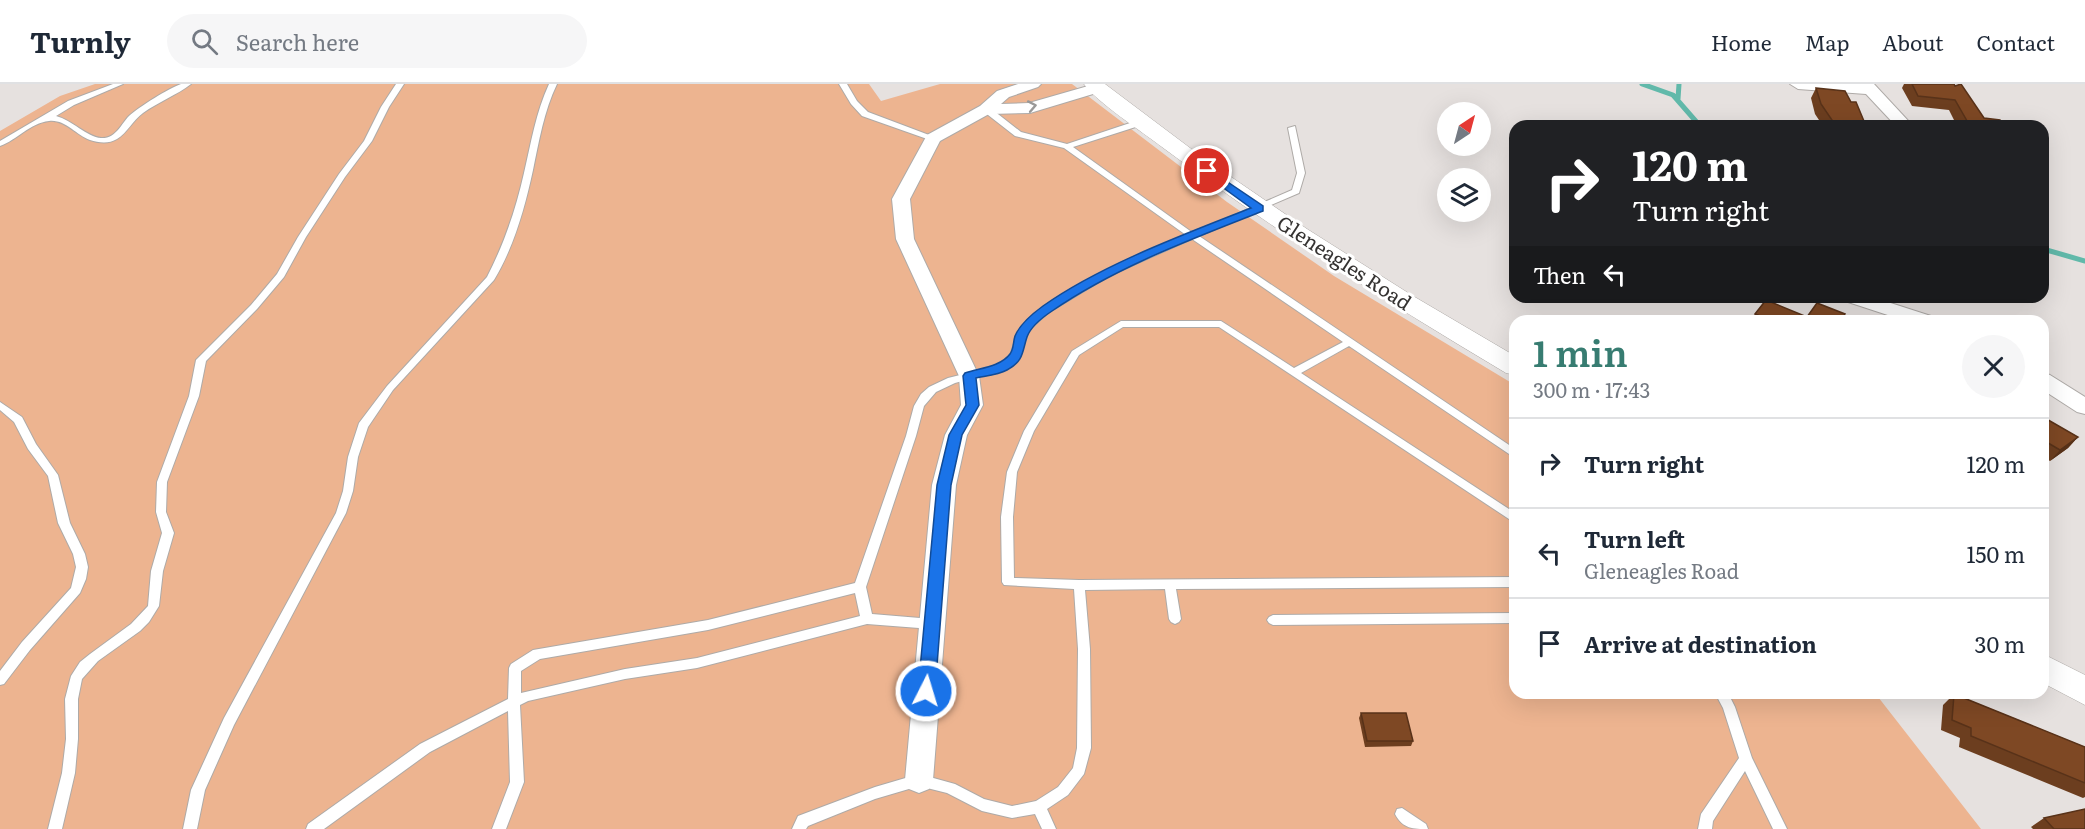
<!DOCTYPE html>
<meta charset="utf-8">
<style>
body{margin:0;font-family:Literata,serif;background:#f6f6f7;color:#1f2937;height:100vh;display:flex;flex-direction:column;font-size:22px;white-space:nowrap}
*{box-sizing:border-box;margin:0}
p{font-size:20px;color:#747a83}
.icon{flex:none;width:33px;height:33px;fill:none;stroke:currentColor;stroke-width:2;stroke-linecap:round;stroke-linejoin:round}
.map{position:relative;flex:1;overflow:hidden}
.panel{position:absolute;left:1509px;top:231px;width:540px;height:384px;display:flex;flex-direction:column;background:#fff;border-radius:18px;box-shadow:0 6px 24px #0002}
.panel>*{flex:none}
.banner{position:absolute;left:1509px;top:36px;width:540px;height:183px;border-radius:18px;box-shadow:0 6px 24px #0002;background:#202124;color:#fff;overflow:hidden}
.needle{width:39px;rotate:36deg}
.tools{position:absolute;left:1437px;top:18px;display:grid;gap:12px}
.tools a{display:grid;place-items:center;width:54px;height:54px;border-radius:50%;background:#fff;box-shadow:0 6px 24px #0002;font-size:30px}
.pin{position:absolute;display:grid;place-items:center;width:51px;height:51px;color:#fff;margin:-26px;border:3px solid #fff;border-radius:50%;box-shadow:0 2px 6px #0007}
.me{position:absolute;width:66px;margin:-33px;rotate:5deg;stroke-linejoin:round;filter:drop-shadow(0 0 4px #0008)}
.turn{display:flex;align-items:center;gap:21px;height:126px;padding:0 24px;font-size:27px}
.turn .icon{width:78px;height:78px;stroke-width:2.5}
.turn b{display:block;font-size:42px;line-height:51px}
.then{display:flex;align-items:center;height:57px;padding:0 24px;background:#0003;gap:12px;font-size:22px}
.round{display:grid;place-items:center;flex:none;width:63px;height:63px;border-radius:32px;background:#f6f6f7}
.summary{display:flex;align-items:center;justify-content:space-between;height:102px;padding:0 24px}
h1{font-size:36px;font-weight:600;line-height:45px;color:#377c71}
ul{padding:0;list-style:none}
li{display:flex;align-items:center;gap:18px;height:90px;padding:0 24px;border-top:2px solid #e0e1e3}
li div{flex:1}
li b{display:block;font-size:22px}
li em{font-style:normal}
header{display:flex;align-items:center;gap:36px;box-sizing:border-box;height:84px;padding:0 30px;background:#fff;border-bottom:2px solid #e0e1e3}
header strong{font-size:28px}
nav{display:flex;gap:33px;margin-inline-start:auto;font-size:21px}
.search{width:420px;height:54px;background:#f6f6f7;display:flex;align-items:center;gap:15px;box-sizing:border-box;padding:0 21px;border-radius:33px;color:#747a83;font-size:22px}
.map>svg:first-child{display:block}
</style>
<header>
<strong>Turnly</strong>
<div class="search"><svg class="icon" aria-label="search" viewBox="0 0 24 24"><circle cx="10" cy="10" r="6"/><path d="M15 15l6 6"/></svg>Search here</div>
<nav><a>Home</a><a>Map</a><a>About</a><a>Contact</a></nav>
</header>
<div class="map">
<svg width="2085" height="745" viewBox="0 0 2085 745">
<rect width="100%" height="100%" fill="#e6e1df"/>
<!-- green -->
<path fill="#edb490" d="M 95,0 L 869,0 L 881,17 L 940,0 L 1072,0 L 1227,118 L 1334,192 L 1515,301 L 1515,609 L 1875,609 L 1981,745 L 0,745 L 0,47 L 60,12 Z"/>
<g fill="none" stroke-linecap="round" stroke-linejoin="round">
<!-- stream -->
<path stroke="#61b9aa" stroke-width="5" d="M 1642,0 L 1673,11 L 1700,42
M 1678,15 L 1679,0
M 2043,165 L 2085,177"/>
<defs>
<path id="service" d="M 113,0 L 123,0 L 74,21 L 56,32 C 72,36 87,53 101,54 C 116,55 121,40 129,32 C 139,23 169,4 181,0 C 182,0 190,0 191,0 C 177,11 158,18 143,29 C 133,36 127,49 117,55 C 109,60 99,59 90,56 C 76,51 65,35 49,37 C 30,39 17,56 0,62 L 0,57 L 68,17 Z
M 396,0 L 404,0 L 389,23 L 372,57 L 345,93 L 306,153 L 284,193 L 257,225 L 206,277 L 199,312 L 167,398 L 166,428 L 174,449 L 163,487 L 159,522 L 149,538 L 140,547 L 98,577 L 82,595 L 78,615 L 78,655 L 75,689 L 62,745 L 48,745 L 62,689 L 66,655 L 65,615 L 71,592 L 80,578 L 90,570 L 131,540 L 148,522 L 151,487 L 162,449 L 156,428 L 157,398 L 189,312 L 196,276 L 251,221 L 277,190 L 298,153 L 339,90 L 364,57 L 381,23 Z
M 549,0 L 557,0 C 544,27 539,57 533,86 C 525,123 514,163 494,196 L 393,306 L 368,343 L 358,373 L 353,407 L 346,429 L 234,641 L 205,706 L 197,745 L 183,745 L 191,706 L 224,634 L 336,429 L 343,407 L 348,373 L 359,339 L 387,302 L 487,193 C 504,160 516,125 524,89 C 531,59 536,28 549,0 Z
M 839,0 L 847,0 L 857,17 L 868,28 L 937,54 L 930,56 L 862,32 L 851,20 Z
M 983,23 L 989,23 L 1021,48 L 1067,60 L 1139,36 L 1145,36 L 1145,40 L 1073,63 L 1193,149 L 1292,106 L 1297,89 L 1288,44 L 1295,42 L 1305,89 L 1299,109 L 1199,152 L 1515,365 L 1515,374 L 1349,262 L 1301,289 L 1515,429 L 1515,439 L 1219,243 L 1123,243 L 1079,271 L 1034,347 L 1017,388 L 1013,433 L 1014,494 L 1079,496 L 1515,493 L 1515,503 L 1176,505 L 1181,535 L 1179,538 L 1175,540 L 1171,538 L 1169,535 L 1165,505 L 1085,506 L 1090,565 L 1091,664 L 1084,690 L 1068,711 L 1047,725 L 1056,745 L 1042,745 L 1035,730 L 1012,734 L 982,727 L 947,709 L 919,702 L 875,715 L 808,742 L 806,745 L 792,745 L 798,732 L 875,703 L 919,690 L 955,700 L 984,715 L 1012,722 L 1036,717 L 1058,703 L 1073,684 L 1077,664 L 1078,565 L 1074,505 L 1004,501 L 1002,498 L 1001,433 L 1007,388 L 1024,347 L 1072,267 L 1121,237 L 1221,237 L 1294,284 L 1343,258 L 1192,155 L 1111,191 L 1048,229 L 1029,246 L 1019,274 L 1006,285 L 955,299 L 936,308 L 924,322 L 916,352 L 866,503 L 872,530 L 932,535 L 936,537 L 938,540 L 936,543 L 932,545 L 867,540 L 697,584 L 625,595 L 528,617 L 520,621 L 524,698 L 506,745 L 492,745 L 510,698 L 508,627 L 430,668 L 324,745 L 306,745 L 308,740 L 420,660 L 508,615 L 509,584 L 511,580 L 533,566 L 708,536 L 855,499 L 906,352 L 914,322 L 921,310 L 929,303 L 948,294 L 1000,281 L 1010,272 L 1016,253 L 1022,242 L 1042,225 L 1105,187 L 1186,151 L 1064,64 L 1015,52 L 983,27 ZM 855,509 L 860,532 L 697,574 L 625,585 L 521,609 L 521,587 L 540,575 L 708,546 Z
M 0,318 L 22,333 L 36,360 L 58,391 L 70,439 L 85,470 L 88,483 L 86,495 L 80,509 L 30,566 L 4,600 L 0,601 L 0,587 L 22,558 L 71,504 L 76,483 L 73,470 L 58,439 L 48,392 L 28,365 L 14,338 L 0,326 Z
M 1515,529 L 1515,539 L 1273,541 L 1269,539 L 1267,536 L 1269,533 L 1273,531 Z
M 1715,609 L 1728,609 L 1735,623 L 1752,674 L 1787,745 L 1773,745 L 1745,687 L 1713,737 L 1712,745 L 1698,745 L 1701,730 L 1739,674 L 1723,624 Z
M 1402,724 L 1426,740 L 1428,745 C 1413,745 1403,745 1395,730 L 1397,725 Z"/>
<path id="minor" d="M 1018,0 L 1041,0 L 1038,3 L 1009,13 L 1001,20 L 1029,19 L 1095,0 L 1103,1 L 1106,4 L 1103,7 L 1030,29 L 989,30 L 940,57 L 910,115 L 914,155 L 979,292 L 983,321 L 967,351 L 956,401 L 933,696 L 929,705 L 919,709 L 909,705 L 905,696 L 932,401 L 945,351 L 961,321 L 959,292 L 896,155 L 892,115 L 927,51 L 980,22 L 997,7 Z
M 1790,0 L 1874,0 L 1913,42 L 1896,42 L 1866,10 L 1798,5 Z
M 1842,213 L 1872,213 L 1934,233 L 1937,237 L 1906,237 L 1845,217 Z
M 2043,289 L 2050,291 L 2085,313 L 2085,330 L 2077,328 L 2043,306 Z"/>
<path id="tertiary" d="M 1084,0 L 1105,0 L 1202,73 L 1307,145 L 1413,212 L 1515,272 L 1515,291 L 1506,289 C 1388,219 1272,145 1162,63 C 1144,49 1095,17 1084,0 Z
M 2043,570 L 2085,591 L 2085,621 L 2043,599 Z"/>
</defs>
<!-- service casing -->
<use href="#service" stroke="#aeaaa7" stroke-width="2"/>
<!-- minor casing -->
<use href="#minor" stroke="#aeaaa7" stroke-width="2"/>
<!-- tertiary casing -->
<use href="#tertiary" stroke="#aeaaa7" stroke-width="1"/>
<!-- service -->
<use href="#service" fill="#fff" fill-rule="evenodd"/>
<!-- minor -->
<use href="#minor" fill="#fff" fill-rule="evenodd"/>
<!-- tertiary -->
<use href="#tertiary" fill="#fff" fill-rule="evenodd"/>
</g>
<!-- wall -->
<path fill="#6c3e1f" d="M 1904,0 L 1954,0 L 1984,34 L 2004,42 L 1957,42 L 1949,26 L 1912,22 L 1902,4 Z
M 1816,4 L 1851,18 L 1866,42 L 1823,42 L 1815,30 L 1811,14 Z
M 1755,230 L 1807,233 L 1841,237 L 1751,237 Z
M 2043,333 L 2078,353 L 2068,364 L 2050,377 L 2043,373 Z
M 1954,610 L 2085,663 L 2085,713 L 2083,714 L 1959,663 L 1960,654 L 1941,646 L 1943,621 Z
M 1361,629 L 1413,657 L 1411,662 L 1365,663 L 1359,634 Z
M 2044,734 L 2085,745 L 2033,745 L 2031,743 Z"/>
<!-- shaded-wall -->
<path fill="#583219" d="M 2078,353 L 2068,364 L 2050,377 L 2060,366 Z"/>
<!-- building -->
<path fill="#7e4824" stroke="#583219" stroke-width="1.5" d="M 1912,0 L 1954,0 L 1955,2 L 1961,0 L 1984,34 L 2000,36 L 2004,42 L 1970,42 L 1955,16 L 1918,12 Z
M 1816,4 L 1845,7 L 1851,18 L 1856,18 L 1866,42 L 1836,42 L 1821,20 Z
M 1766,216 L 1807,233 L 1817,219 L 1845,230 L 1841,237 L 1773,237 L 1755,230 Z
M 2043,333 L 2078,353 L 2060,366 L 2043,356 Z
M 1954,610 L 2085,663 L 2085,699 L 1971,652 L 1971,644 L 1952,636 Z
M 1361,629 L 1406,629 L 1413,657 L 1367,657 Z
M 2085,725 L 2085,745 L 2054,745 L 2044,734 Z"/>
<!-- one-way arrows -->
<defs><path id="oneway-chevron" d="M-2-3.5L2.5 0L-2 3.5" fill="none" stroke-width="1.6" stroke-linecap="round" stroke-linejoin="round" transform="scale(1.5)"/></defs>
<use stroke="#9a9998" href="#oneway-chevron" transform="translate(1032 22) rotate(-11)"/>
<!-- route -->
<path fill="#1a73e8" stroke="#114b97" stroke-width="1.5" d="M 1207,84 L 1263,122 L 1263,127 C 1192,155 1116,183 1052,227 C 1043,233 1031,242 1027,253 C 1022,268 1024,277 1007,286 C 998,291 985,292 976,294 L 979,321 L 962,351 L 951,401 L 935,607 L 932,612 L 926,614 L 921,612 L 918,607 L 937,401 L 949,351 L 966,321 L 963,292 L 965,289 C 980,284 1000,283 1010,270 C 1014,265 1013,258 1015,252 C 1020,240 1032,230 1043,222 C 1101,181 1185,150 1251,124 L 1203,89 L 1202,87 Z"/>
<g text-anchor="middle" stroke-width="6" stroke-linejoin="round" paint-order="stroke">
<!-- street labels -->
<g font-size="20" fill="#353332" stroke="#fff">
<text transform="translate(1344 179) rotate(33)" y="7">Gleneagles Road</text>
</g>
</g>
</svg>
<div class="tools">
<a><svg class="needle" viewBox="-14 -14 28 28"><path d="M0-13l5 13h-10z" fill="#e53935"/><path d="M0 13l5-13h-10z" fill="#747a83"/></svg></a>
<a><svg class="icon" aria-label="layers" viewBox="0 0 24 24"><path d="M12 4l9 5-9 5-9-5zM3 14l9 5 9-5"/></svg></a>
</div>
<div class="pin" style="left:1207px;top:87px;background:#d93025"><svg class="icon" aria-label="arrive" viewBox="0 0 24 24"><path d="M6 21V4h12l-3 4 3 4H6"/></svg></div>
<svg class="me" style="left:926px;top:607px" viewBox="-20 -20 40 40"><circle r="17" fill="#1a73e8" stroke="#fff" stroke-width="3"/><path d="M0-11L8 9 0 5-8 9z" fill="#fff"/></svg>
<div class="banner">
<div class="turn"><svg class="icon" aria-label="right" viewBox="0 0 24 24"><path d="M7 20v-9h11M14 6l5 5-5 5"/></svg><div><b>120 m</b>Turn right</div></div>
<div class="then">Then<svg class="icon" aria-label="left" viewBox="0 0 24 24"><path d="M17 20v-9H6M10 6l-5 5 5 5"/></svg></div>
</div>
<section class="panel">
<div class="summary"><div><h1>1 min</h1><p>300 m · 17:43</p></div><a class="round"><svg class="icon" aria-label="close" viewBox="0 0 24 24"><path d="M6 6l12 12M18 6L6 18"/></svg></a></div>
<ul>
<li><svg class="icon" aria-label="right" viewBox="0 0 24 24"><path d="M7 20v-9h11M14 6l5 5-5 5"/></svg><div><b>Turn right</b></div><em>120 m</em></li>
<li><svg class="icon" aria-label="left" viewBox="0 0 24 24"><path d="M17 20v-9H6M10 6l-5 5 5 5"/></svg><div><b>Turn left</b><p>Gleneagles Road</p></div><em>150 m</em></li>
<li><svg class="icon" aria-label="arrive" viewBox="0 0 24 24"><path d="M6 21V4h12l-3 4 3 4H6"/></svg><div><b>Arrive at destination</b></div><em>30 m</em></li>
</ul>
</section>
</div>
